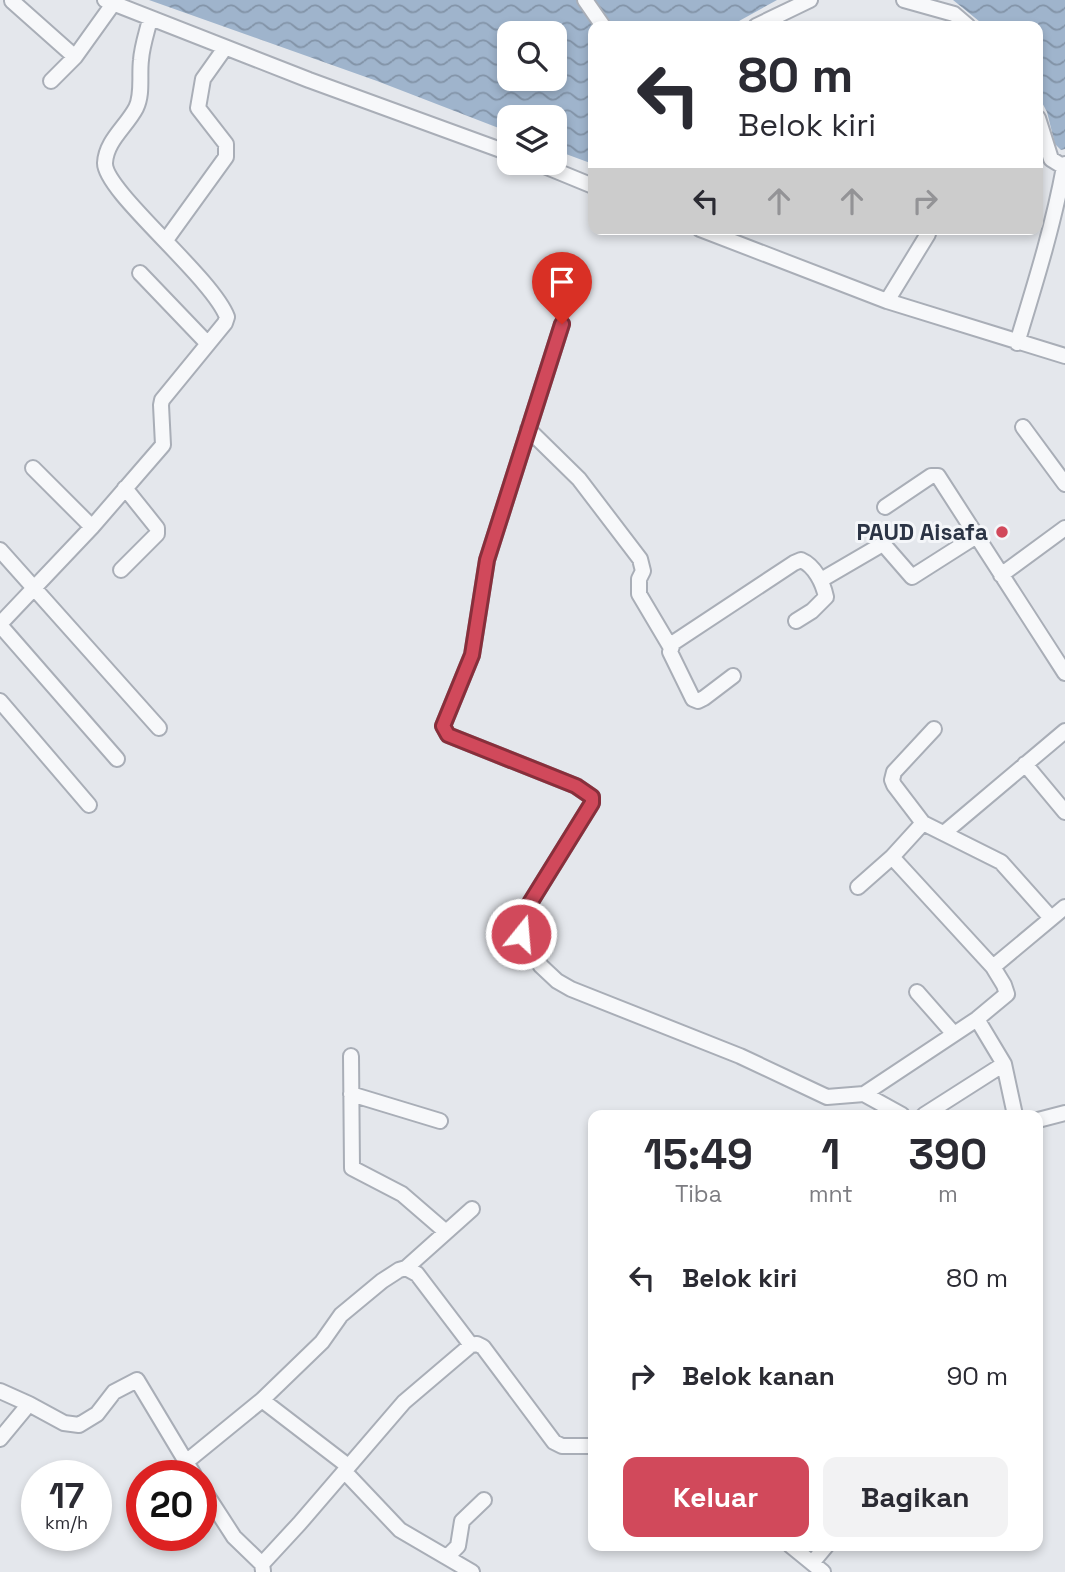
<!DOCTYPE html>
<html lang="id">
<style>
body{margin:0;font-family:"Space Grotesk",sans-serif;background:#f2f2f3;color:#2b2b33;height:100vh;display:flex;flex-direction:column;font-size:26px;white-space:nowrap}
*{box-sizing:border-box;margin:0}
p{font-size:23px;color:#7c7c81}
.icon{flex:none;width:38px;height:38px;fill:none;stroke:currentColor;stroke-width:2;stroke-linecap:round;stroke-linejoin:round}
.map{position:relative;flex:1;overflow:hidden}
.sheet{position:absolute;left:588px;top:1110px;width:455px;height:441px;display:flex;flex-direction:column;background:#fff;border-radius:14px;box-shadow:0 4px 10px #0003}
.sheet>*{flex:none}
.banner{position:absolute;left:588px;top:21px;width:455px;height:214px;border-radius:14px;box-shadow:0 4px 10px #0003;background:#fff;color:#2b2b33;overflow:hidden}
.tools{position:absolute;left:497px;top:21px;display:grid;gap:14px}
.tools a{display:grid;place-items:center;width:70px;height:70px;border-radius:14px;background:#fff;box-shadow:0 4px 10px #0003;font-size:35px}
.speed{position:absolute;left:21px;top:1460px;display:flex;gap:14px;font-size:35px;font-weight:700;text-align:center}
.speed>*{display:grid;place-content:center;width:91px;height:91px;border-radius:50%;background:#fff;box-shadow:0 4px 10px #0003;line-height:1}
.speed small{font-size:18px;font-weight:400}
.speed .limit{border:10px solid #d22;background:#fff;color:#111}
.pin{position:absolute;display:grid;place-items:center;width:60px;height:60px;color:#fff;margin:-72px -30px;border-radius:50% 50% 50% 0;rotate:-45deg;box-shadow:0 0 7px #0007}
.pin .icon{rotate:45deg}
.me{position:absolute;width:77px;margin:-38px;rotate:17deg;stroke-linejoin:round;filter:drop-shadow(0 0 5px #0008)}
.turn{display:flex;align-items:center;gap:24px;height:147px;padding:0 35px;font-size:32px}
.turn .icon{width:91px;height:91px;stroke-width:2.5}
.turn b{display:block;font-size:49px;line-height:60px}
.lanes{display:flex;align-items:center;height:66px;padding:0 35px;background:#0003;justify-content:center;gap:35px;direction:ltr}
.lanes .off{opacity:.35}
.eta{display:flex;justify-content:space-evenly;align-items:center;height:119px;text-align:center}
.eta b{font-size:42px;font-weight:700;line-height:49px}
.button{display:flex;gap:14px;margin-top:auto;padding:14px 35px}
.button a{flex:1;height:80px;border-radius:14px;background:#d1495b;color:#fff;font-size:28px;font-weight:700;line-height:80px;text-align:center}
.button a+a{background:#f2f2f3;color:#2b2b33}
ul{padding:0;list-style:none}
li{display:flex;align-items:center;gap:21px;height:98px;padding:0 35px}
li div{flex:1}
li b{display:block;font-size:26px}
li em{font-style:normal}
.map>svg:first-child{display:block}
</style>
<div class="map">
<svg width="1065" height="1572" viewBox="0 0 1065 1572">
<defs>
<pattern id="water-waves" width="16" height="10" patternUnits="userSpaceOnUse" patternTransform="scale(1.75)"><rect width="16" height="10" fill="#9fb4cc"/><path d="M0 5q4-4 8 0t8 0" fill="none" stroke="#8293a7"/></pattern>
</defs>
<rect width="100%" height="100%" fill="#e4e7ec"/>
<!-- water -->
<path fill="url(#water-waves)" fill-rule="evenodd" d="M 149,0 L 777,0 L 730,26 L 593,26 L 593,164 L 555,150 L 555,117 L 509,117 L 509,132 L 377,81 ZM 509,33 L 555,33 L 555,79 L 509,79 Z
M 953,0 L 1065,0 L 1065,149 L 1061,150 L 1055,144 L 1047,112 L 1038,95 L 1038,26 L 985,26 Z"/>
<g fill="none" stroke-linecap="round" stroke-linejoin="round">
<defs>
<path id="minor" d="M 105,0 L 309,80 L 509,153
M 585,0 L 603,26
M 904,0 L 954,14 L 968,26
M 12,1 L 75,57
M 756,26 L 810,0
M 51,81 L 75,57 L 113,4
M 1038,118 L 1051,159 L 1064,167 L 1065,164
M 537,163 L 593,186
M 700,229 L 887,301 L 1065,356
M 166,240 L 226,157 L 226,144 L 198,108 L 203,79 L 225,48
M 140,273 L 208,344
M 887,301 L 928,234 L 927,229
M 562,324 L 487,560 L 472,655 L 443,726 L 448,735 L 576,786 L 592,797 L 592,803 L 522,916 L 521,934 L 541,966 L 557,981 L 571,989 L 740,1056 L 827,1097 L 864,1094 L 977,1019 L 1007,994 L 1004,985 L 993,967 L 892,857
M 1017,343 C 1035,284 1053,227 1064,167
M 1023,427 L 1065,484
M 528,429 L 579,479 L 640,559 L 643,571 L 639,579 L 639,594 L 671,648
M 33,468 L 92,527
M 885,507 L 931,476 L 938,476 L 1065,673
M 0,550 L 159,728
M 121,570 L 157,534 L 157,528 L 125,488
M 1001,575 L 1065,528
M 821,580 L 881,545 L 885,546 L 912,577 L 978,535
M 0,624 L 92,527 L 163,445 L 161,405 L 162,400 L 225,323 L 227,317 C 212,277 104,191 105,163 C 106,141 126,127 136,108 C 143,94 139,76 141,60 C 142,46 147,32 150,19
M 0,625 L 117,759
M 733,676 L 704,698 L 698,701 L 693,699 L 670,652 L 673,643 L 794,563 L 801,560 C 815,566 823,583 826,597 L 812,611 L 796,621
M 0,701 L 89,805
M 934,729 L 894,772 L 892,780 L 894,785 L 923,823 L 1001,862 L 1051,918
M 1025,764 L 1065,812
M 944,833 L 1065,731
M 858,887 L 892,857 L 923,823
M 993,967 L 1065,907
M 917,992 L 954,1034
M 977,1019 L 1004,1064 L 1015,1115
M 351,1056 L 352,1168 L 402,1194 L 446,1232
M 351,1094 L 440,1121
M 864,1094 L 902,1115
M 924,1115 L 1004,1064
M 1038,1120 L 1065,1113
M 406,1268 L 472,1209
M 0,1391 L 29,1404 L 64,1423 L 79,1425 L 97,1414 L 114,1392 L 137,1380 L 194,1475
M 262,1400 L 348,1466
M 0,1439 L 29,1404
M 186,1462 L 262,1400 L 322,1342 L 341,1315 L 382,1281 L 399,1270 L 406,1268 L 417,1274 L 471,1345 L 477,1344 L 483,1347 L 554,1442 L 562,1446 L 593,1446
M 345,1472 L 400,1530 L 472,1572
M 201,1486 L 234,1537 L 262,1564 L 263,1571
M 790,1545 L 823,1572
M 448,1556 L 458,1546 L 462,1521 L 484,1500
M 812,1563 L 827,1545
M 262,1564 L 299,1524 L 404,1402 L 471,1345"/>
</defs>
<!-- minor casing -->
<use href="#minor" stroke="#a9aeb7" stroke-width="18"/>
<!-- minor -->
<use href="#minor" stroke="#f7f8fa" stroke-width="14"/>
</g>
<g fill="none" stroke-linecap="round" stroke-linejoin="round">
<defs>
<path id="route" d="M 521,934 L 522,916 L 592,803 L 592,797 L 576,786 L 448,735 L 443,726 L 472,655 L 487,560 L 562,324"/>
</defs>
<!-- route casing -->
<use href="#route" stroke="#882f3b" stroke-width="18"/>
<!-- route -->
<use href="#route" stroke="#d1495b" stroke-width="12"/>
</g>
<!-- markers -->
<circle fill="#d1495b" stroke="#f4f6f9" stroke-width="2.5" cx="1002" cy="532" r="7"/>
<g text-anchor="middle" stroke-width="6" stroke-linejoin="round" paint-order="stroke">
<!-- poi labels -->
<g font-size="23" font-weight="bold" fill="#2b3445" stroke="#f4f6f9" text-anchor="end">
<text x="988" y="540">PAUD Aisafa</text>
</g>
</g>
</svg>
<div class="tools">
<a><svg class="icon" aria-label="search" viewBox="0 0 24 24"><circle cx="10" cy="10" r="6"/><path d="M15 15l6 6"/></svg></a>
<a><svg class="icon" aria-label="layers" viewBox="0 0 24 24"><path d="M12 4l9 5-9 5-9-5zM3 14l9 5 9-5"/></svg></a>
</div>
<div class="speed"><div>17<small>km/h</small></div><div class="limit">20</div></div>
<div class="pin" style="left:562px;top:324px;background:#d93025"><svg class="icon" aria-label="arrive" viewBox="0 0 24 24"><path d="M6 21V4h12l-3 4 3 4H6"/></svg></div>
<svg class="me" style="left:521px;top:934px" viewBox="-20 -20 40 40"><circle r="17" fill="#d1495b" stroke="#fff" stroke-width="3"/><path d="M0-11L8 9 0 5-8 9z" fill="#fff"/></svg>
<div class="banner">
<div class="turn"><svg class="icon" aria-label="left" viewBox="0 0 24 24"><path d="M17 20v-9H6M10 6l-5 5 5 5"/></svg><div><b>80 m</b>Belok kiri</div></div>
<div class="lanes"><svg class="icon" aria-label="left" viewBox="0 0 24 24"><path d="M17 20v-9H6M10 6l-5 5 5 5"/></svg><svg class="icon off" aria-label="ahead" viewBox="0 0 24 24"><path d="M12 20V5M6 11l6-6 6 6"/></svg><svg class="icon off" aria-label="ahead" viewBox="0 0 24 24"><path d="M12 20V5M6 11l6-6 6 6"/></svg><svg class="icon off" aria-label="right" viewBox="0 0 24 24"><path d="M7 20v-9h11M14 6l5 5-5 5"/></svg></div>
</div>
<section class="sheet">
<div class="eta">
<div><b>15:49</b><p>Tiba</p></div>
<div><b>1</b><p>mnt</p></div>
<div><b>390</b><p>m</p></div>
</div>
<ul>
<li><svg class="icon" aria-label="left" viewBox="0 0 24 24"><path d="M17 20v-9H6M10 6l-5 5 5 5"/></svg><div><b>Belok kiri</b></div><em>80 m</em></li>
<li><svg class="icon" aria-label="right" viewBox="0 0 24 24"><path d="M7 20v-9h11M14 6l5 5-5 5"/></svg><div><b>Belok kanan</b></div><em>90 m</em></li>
</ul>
<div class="button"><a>Keluar</a><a>Bagikan</a></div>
</section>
</div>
